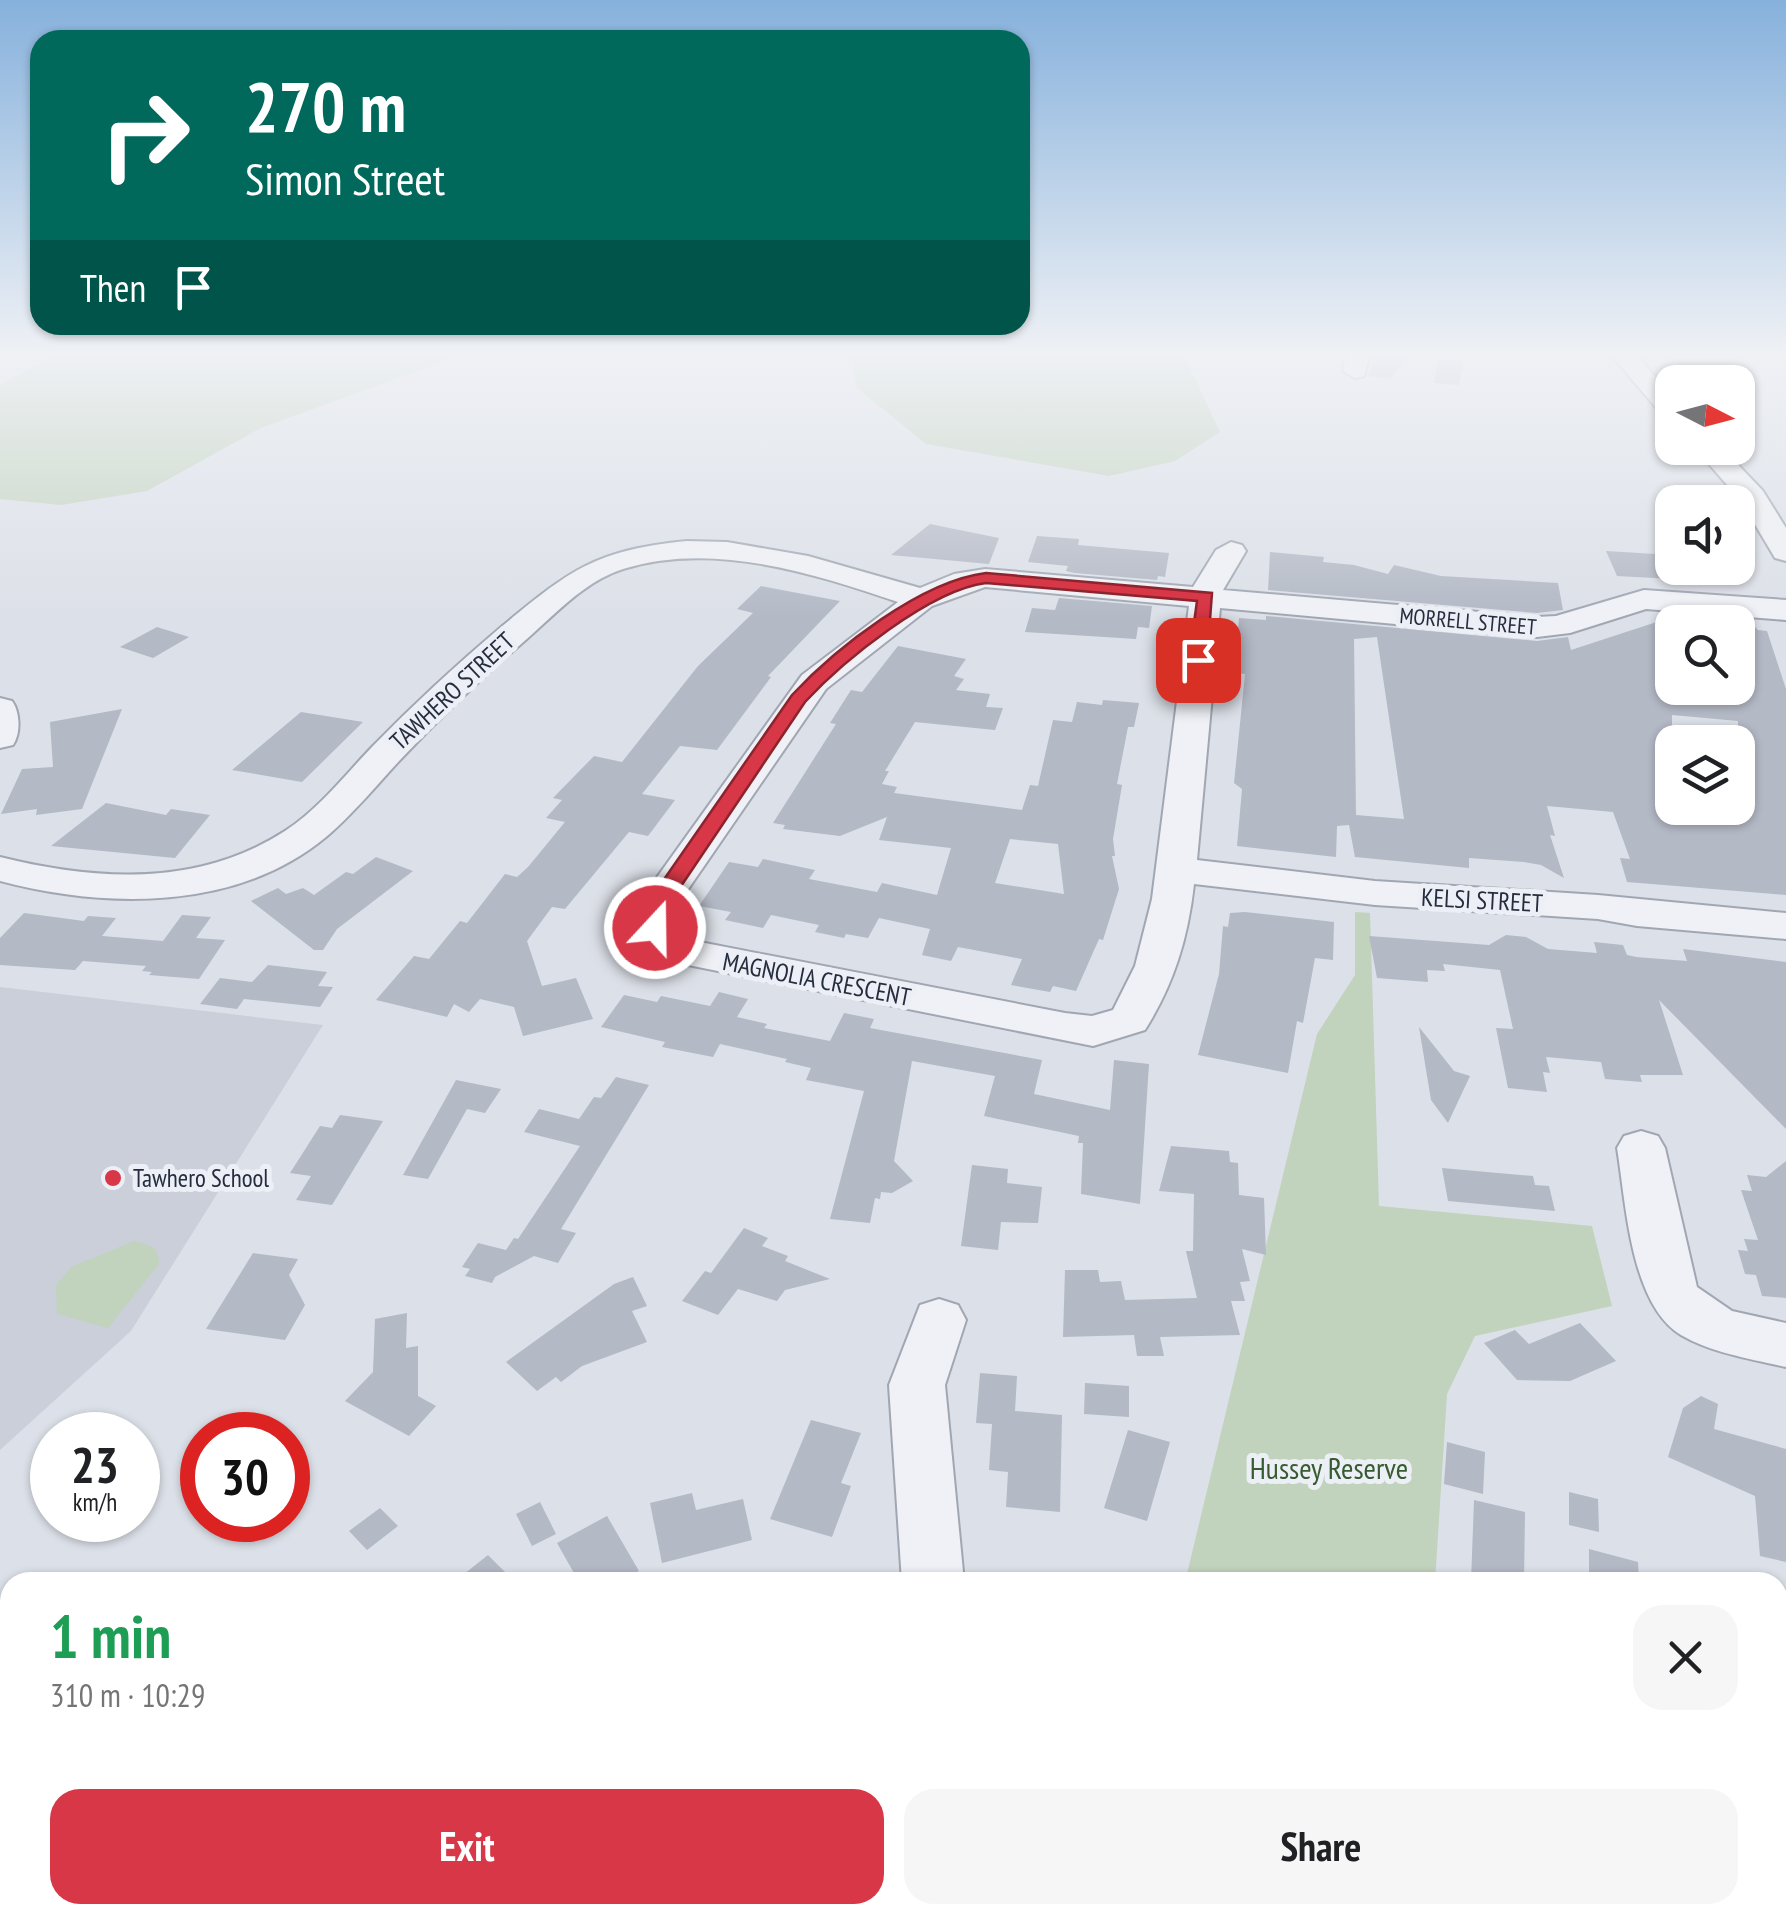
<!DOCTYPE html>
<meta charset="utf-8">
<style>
body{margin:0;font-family:"PT Sans Narrow",sans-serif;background:#f6f6f6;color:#202124;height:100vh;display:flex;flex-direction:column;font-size:38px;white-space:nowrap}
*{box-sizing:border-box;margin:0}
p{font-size:32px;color:#757577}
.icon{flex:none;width:55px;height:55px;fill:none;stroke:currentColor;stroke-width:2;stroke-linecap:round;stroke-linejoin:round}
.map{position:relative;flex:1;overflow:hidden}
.drawer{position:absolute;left:0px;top:1572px;width:1788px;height:352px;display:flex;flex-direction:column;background:#fff;border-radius:30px 30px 0 0;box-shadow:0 2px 8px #0004}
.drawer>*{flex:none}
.top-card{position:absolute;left:30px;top:30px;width:1000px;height:305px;border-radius:30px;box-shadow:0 2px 8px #0004;background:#00695c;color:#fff;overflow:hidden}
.needle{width:65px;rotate:96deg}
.buttons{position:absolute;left:1655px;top:365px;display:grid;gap:20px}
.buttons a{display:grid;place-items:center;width:100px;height:100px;border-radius:20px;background:#fff;box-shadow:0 2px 8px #0004;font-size:50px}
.speed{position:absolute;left:30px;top:1412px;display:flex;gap:20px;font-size:50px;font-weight:700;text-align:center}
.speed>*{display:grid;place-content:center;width:130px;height:130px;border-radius:50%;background:#fff;box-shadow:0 2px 8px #0004;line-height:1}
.speed small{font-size:25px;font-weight:400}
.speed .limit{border:15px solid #d22;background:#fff;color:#111}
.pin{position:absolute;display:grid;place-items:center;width:85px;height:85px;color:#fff;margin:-42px;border-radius:20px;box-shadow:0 5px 15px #0006}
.me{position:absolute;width:110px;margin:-55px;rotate:21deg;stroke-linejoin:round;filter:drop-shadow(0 0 8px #0008)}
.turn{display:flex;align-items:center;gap:35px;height:210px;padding:0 50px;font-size:45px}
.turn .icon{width:130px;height:130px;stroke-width:2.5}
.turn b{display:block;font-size:70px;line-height:85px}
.then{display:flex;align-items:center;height:95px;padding:0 50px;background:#0003;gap:20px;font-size:38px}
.round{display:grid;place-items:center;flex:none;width:105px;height:105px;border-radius:30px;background:#f6f6f6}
.summary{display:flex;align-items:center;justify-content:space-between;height:170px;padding:0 50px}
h1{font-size:60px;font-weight:600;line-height:75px;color:#1e9e55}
.button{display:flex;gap:20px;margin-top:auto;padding:20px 50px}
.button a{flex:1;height:115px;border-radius:30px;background:#d73746;color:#fff;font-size:40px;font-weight:600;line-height:115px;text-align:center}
.button a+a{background:#f6f6f6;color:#202124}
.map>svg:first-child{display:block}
</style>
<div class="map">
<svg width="1786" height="1923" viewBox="0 0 1786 1923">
<rect width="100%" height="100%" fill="#dce0e8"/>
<!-- built -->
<path fill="#cacfda" d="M 0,987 L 323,1025 L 131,1331 L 0,1450 Z"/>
<!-- green -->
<path fill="#c1d2bd" d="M 66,350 L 453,350 L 442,362 L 261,428 L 147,491 L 61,505 L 0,499 L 0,385 Z
M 859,350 L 1181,350 L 1220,432 L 1175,461 L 1109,476 L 926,444 L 857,388 L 851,358 Z
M 1355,912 L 1370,913 L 1379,1206 L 1592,1226 L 1612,1306 L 1475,1336 L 1447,1394 L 1435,1582 L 1185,1582 L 1317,1034 L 1355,975 Z
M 134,1241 C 150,1245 159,1246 159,1264 L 108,1328 L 57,1314 L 56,1285 L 71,1267 Z"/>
<!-- building -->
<path fill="#b3b9c5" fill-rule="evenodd" d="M 1379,350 L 1398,350 L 1398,356 L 1406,357 L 1391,379 L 1368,376 Z
M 1438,360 L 1463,362 L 1459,385 L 1434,383 Z
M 930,524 L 999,538 L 989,564 L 891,555 Z
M 1037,536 L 1079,539 L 1078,545 L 1169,553 L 1165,577 L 1158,576 L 1157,580 L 1075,573 L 1066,571 L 1068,566 L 1028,562 Z
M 1606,551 L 1672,555 L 1672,579 L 1617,576 Z
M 1270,552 L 1324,557 L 1323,562 L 1354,565 L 1388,574 L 1394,565 L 1441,576 L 1558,583 L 1563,610 L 1537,613 L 1268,590 Z
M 761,586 L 840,601 L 768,676 L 771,677 L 717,750 L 680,746 L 642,794 L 675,800 L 648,836 L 629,832 L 565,909 L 552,907 L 527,941 L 542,986 L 576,978 L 593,1019 L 523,1036 L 514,1007 L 480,999 L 469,1012 L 454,1004 L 447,1017 L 376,1000 L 414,956 L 429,959 L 460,921 L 467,923 L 505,874 L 517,877 L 528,867 L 565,822 L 546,818 L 562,800 L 553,798 L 594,756 L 622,762 L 698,666 L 753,613 L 737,609 Z
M 1059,598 L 1152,606 L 1149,628 L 1138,627 L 1136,639 L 1025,632 L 1032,608 L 1055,610 Z
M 1678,615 L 1749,621 L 1758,630 L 1767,631 L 1786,689 L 1786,895 L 1627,882 L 1620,858 L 1630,859 L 1613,812 L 1547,806 L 1555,836 L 1550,835 L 1564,878 L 1541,865 L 1524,862 L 1469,858 L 1469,868 L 1355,857 L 1349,825 L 1337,826 L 1336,857 L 1237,846 L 1242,789 L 1234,783 L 1245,674 L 1235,673 L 1239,618 L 1266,620 L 1266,616 L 1537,641 L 1568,637 L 1571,650 ZM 1672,622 L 1738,622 L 1738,688 L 1672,688 ZM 1377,637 L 1404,819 L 1356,815 L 1354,639 ZM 1672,715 L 1738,721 L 1738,808 L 1672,808 Z
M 157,627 L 189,637 L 153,658 L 120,647 Z
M 898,646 L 966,659 L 954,676 L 964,679 L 956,690 L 990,694 L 986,707 L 1003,708 L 995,730 L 915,722 L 885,771 L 889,771 L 882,784 L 897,787 L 894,793 L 1022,810 L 1030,785 L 1038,786 L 1053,720 L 1072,722 L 1077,702 L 1102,705 L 1103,700 L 1139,703 L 1134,727 L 1128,727 L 1117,784 L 1122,785 L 1113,839 L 1115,856 L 1112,856 L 1119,889 L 1103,940 L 1099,939 L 1076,991 L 1053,986 L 1050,992 L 1011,985 L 1022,959 L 958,947 L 951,961 L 922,955 L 930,929 L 879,918 L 868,938 L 846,934 L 844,938 L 815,932 L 819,925 L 771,915 L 763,928 L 725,920 L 731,912 L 699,906 L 729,862 L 758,867 L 763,859 L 815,870 L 809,879 L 877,892 L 882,883 L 937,895 L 951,848 L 879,840 L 887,817 L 840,836 L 783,829 L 785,825 L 773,823 L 836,724 L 830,723 L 851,690 L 862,692 ZM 1010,839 L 1058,844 L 1064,894 L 995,883 Z
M 122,709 L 82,809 L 36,815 L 37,809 L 1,814 L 22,769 L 53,767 L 50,722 Z
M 301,712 L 363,722 L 302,782 L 232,770 Z
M 106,803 L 166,815 L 171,809 L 210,815 L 175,858 L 51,846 Z
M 376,857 L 413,871 L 337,929 L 323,950 L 314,950 L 251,901 L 278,888 L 286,894 L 303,888 L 314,895 L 346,872 L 353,874 Z
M 1245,912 L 1334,922 L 1333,960 L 1315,958 L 1303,1023 L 1297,1021 L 1288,1073 L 1198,1055 L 1219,974 L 1223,926 L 1228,927 L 1230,913 Z
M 24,913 L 84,921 L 88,916 L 116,918 L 102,936 L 163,941 L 182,915 L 211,917 L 196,938 L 225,940 L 199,979 L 149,975 L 152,972 L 142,971 L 146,966 L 83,961 L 75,970 L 0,965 L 0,938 Z
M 1506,935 L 1526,937 L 1548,949 L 1597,953 L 1594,942 L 1623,945 L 1627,955 L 1636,957 L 1687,961 L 1683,949 L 1786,962 L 1786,1129 L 1659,1000 L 1683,1075 L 1640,1075 L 1642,1082 L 1605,1079 L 1601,1062 L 1546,1057 L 1550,1073 L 1543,1072 L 1547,1092 L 1508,1088 L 1496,1028 L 1513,1029 L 1500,970 L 1443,964 L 1445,971 L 1427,970 L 1428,982 L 1377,978 L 1369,936 L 1489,945 Z
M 268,965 L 327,972 L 318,986 L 333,987 L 320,1007 L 244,999 L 237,1009 L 200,1004 L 220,978 L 252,982 Z
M 719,992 L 748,999 L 737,1017 L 767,1024 L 764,1028 L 830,1041 L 844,1013 L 874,1019 L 870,1028 L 1042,1060 L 1034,1094 L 1110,1110 L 1114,1060 L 1149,1064 L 1140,1204 L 1081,1194 L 1083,1143 L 1078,1143 L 1079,1136 L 984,1116 L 995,1076 L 912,1061 L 894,1161 L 913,1181 L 892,1193 L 881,1192 L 880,1199 L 875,1198 L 870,1223 L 830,1219 L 864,1091 L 806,1080 L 811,1068 L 785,1062 L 787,1059 L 720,1044 L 713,1057 L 662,1047 L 665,1042 L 601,1027 L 624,995 L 657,1002 L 661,996 L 710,1006 Z
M 1419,1027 L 1454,1071 L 1470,1076 L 1448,1123 L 1431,1100 Z
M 616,1077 L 649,1085 L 561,1229 L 576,1233 L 558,1263 L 534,1256 L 495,1277 L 492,1283 L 465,1276 L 470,1269 L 462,1267 L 478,1243 L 506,1250 L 514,1238 L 518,1239 L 580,1146 L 524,1132 L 539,1109 L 579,1119 L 594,1097 L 601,1098 Z
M 456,1080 L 501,1089 L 485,1113 L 467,1109 L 428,1179 L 403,1175 Z
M 340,1115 L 383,1121 L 332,1205 L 296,1200 L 311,1176 L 290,1173 L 320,1126 L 332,1128 Z
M 1171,1146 L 1229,1151 L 1230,1162 L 1238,1163 L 1239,1195 L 1264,1198 L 1266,1255 L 1242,1249 L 1250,1281 L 1240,1282 L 1245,1301 L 1231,1301 L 1240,1335 L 1160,1337 L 1164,1356 L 1137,1356 L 1134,1335 L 1063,1337 L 1065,1270 L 1098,1270 L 1100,1282 L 1121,1281 L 1125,1300 L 1197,1298 L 1186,1251 L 1193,1251 L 1194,1194 L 1159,1191 Z
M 1786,1161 L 1786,1298 L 1762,1296 L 1756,1275 L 1745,1274 L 1738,1250 L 1748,1251 L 1744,1239 L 1758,1240 L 1741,1190 L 1752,1191 L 1747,1175 L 1766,1177 Z
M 972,1165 L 1008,1169 L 1007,1183 L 1042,1187 L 1038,1223 L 1001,1222 L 998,1250 L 961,1246 Z
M 1442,1168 L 1533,1176 L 1535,1185 L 1549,1186 L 1555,1211 L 1448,1201 Z
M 744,1228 L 768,1238 L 762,1246 L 788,1256 L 785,1261 L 830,1279 L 785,1290 L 777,1301 L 738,1289 L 718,1315 L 682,1301 L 705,1271 L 711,1273 Z
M 253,1253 L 298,1259 L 289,1275 L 305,1305 L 285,1340 L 206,1329 Z
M 633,1277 L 647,1306 L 632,1311 L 647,1342 L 582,1366 L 561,1382 L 556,1377 L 537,1391 L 506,1362 L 614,1284 Z
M 407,1313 L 406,1348 L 418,1346 L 418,1396 L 436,1406 L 409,1436 L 345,1401 L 373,1372 L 375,1319 Z
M 1580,1323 L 1616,1361 L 1570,1381 L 1517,1380 L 1484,1343 L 1515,1330 L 1529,1344 Z
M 980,1373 L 1017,1376 L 1015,1411 L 1062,1415 L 1060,1512 L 1006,1507 L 1008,1472 L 989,1470 L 992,1424 L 976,1423 Z
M 1085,1383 L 1129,1386 L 1129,1417 L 1084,1414 Z
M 1701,1396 L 1718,1404 L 1714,1429 L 1786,1449 L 1786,1562 L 1760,1556 L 1755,1496 L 1668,1457 L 1683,1408 Z
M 811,1420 L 861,1433 L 841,1483 L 851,1486 L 832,1537 L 770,1519 Z
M 1128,1430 L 1170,1442 L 1147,1521 L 1104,1508 Z
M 1447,1442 L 1485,1452 L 1483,1494 L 1444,1484 Z
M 1569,1492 L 1598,1499 L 1599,1532 L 1569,1525 Z
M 692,1493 L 696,1510 L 743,1499 L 752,1540 L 662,1563 L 650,1503 Z
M 1474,1500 L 1525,1512 L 1524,1582 L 1471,1582 Z
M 540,1502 L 556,1534 L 532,1546 L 516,1514 Z
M 380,1508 L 398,1526 L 367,1550 L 349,1531 Z
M 607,1516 L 639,1571 L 618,1582 L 579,1582 L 557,1543 Z
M 1589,1549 L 1638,1562 L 1639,1582 L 1589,1582 Z
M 488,1555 L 515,1582 L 454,1582 Z"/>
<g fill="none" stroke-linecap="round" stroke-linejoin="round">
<defs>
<path id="minor" d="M 1347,350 L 1371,350 L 1364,376 L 1355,378 L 1343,371 Z
M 1607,350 L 1632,350 L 1672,396 L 1672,419 L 1663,416 Z
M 1695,448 L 1722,448 L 1763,491 L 1786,528 L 1786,561 L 1775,558 L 1741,501 Z
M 687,541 L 727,542 L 808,556 L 920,588 L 954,574 L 985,569 L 1193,587 L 1216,550 L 1231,542 L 1242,545 L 1246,551 L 1223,590 L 1537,617 L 1556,616 L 1644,590 L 1786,600 L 1786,620 L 1646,609 L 1570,633 L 1537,637 L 1220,608 L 1197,860 L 1375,881 L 1598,895 L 1786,913 L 1786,939 L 1637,926 L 1598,919 L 1375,905 L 1194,884 C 1188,938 1174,984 1145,1030 L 1093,1046 L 673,962 C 646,949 627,934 640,901 L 802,675 L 898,602 C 813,573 712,541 623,569 C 582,582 552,618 520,645 C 478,681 438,720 400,760 C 376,786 353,814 326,837 C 237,911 106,909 0,881 L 0,857 C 97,881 198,887 285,831 C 319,809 345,775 372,747 C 413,705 455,666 500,628 C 569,571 594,550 687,541 ZM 985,587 L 1189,606 L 1152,899 L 1135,966 L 1113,1010 L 1092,1016 L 1065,1013 L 700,942 L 679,932 L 676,914 L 680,901 L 826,689 L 932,606 Z
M 0,698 L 12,701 C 20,712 21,733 13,745 L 0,748 Z
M 1641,1131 L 1658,1136 L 1665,1148 L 1697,1287 L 1732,1311 L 1786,1323 L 1786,1367 C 1751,1359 1712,1353 1681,1335 C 1630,1304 1626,1202 1617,1148 L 1624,1136 Z
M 939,1299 L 958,1305 L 966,1320 L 945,1385 L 964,1582 L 902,1582 L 889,1385 L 920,1305 Z
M 1778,1761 L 1786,1764 L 1786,1832 L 1778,1829 Z
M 297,1915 L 374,1915 L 371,1923 L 294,1923 Z
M 468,1915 L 544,1915 L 547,1923 L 471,1923 Z"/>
</defs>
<!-- minor casing -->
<use href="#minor" stroke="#a1a7b2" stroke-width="4"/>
<!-- minor -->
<use href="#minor" fill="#eff1f6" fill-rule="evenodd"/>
</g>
<!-- sky -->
<linearGradient id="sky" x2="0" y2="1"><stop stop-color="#86b1dc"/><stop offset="0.57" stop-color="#eff1f5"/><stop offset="1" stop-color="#eff1f5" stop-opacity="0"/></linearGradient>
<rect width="1786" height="619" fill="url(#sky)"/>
<!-- route -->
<path fill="#d73746" stroke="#8c242e" stroke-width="2.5" d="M 986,573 L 1212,593 L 1207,660 L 1198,665 L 1189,660 L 1197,601 L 986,583 C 930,590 843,661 805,702 L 671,901 L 663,933 L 647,933 L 644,928 L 649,901 L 792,695 C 836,648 921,581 986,573 Z"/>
<!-- markers -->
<circle fill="#d73746" stroke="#eceff5" stroke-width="4" cx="113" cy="1178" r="10"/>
<g text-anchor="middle" stroke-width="10" stroke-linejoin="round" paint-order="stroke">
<!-- far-street labels -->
<g font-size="22" fill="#252d3f" stroke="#eceff5">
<text transform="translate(1468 621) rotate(5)" y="8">MORRELL STREET</text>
</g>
<!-- street labels -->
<g font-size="25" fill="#252d3f" stroke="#eceff5">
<text transform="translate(452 691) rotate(-43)" y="9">TAWHERO STREET</text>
<text transform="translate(1482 900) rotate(3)" y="9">KELSI STREET</text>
<text transform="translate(817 979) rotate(11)" y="9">MAGNOLIA CRESCENT</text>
</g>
<!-- poi labels -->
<g font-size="25" fill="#252d3f" stroke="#eceff5" text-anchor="start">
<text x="133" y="1187">Tawhero School</text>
</g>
<!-- near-park labels -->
<g font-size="30" fill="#375c31" stroke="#eceff5">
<text x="1329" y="1479">Hussey Reserve</text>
</g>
</g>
</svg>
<div class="buttons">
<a><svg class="needle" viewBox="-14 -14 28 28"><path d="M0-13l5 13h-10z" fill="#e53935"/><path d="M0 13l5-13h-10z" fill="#757577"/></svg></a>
<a><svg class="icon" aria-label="sound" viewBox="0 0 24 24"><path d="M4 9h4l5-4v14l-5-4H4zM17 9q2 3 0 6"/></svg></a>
<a><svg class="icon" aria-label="search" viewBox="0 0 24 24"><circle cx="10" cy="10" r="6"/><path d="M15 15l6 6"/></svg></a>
<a><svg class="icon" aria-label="layers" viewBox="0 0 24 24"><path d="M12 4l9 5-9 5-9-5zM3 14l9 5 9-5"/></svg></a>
</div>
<div class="speed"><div>23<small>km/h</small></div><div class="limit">30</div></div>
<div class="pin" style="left:1198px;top:660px;background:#d93025"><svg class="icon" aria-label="arrive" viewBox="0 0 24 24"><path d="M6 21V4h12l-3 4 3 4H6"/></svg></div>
<svg class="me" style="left:655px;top:928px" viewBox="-20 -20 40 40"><circle r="17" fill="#d73746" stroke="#fff" stroke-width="3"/><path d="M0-11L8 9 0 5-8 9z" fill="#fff"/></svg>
<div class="top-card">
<div class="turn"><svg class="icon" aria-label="right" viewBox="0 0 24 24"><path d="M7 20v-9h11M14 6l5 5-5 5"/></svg><div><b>270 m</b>Simon Street</div></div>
<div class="then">Then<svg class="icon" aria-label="arrive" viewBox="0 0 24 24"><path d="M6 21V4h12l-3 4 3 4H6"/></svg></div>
</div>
<section class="drawer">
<div class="summary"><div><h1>1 min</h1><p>310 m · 10:29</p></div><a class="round"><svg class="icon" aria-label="close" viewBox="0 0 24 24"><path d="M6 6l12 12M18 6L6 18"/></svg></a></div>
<div class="button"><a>Exit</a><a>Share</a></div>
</section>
</div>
